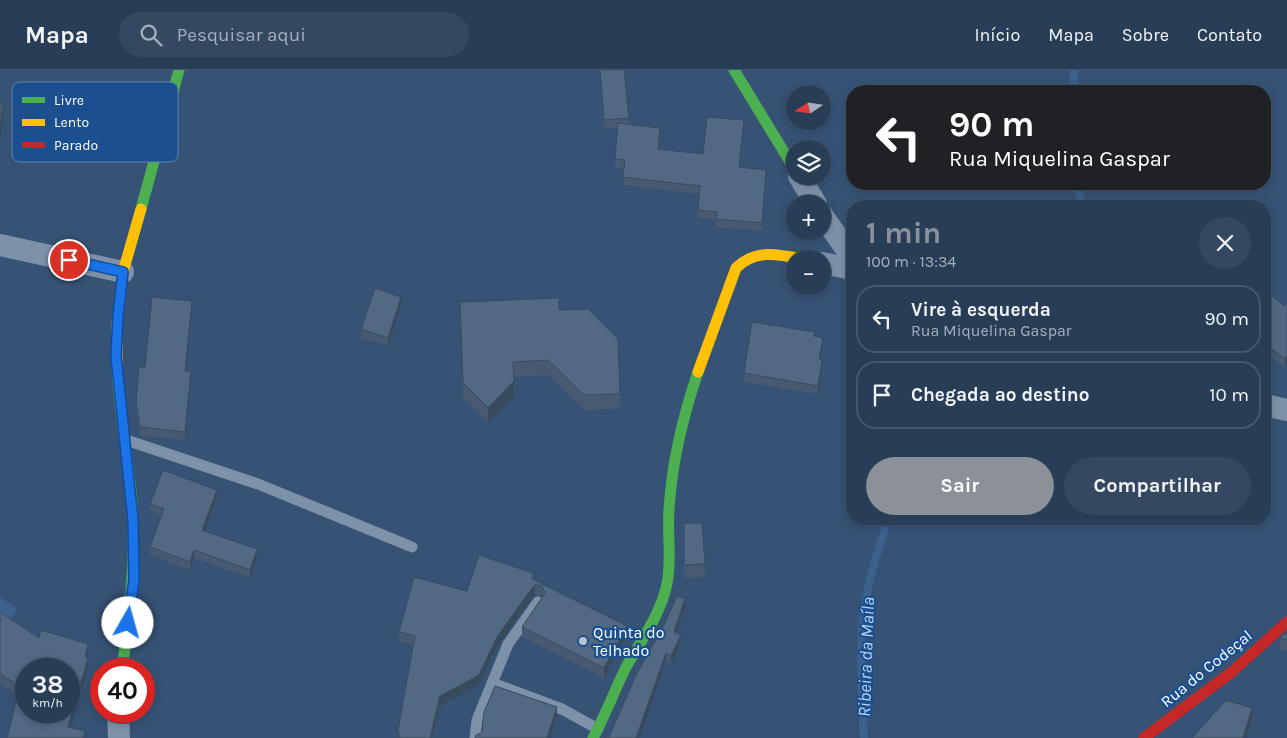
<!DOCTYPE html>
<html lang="pt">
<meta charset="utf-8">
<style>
body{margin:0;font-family:Karla,sans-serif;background:#344961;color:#f1f3f6;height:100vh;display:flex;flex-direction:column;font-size:19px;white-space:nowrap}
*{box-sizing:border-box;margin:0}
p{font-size:16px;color:#a5aeba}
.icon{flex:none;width:28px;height:28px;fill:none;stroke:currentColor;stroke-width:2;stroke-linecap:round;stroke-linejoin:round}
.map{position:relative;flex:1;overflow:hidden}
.side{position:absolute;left:846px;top:130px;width:425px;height:325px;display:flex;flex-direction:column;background:#283e57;border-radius:20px;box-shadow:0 2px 8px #0003,0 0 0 1px #44576d}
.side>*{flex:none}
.hud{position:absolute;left:846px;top:15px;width:425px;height:105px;border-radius:20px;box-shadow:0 2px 8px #0003,0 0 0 1px #44576d;background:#202124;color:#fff;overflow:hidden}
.needle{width:32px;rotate:257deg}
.buttons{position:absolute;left:786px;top:15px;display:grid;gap:10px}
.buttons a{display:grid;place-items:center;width:45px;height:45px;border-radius:50%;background:#283e57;box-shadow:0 2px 8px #0003,0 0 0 1px #44576d;font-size:25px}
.speed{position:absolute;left:15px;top:588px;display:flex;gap:10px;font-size:25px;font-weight:700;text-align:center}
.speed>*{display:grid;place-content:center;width:65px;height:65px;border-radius:50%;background:#283e57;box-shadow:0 2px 8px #0003,0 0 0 1px #44576d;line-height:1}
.speed small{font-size:12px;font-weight:400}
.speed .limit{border:8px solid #d22;background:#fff;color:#111}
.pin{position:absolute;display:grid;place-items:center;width:42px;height:42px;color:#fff;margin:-21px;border:2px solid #fff;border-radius:50%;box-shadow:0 1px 5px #0007}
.me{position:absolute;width:55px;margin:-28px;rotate:7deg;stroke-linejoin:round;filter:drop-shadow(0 0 4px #0008)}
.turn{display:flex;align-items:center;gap:18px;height:105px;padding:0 20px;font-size:22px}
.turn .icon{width:65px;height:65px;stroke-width:2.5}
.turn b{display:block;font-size:35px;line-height:42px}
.round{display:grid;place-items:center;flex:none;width:52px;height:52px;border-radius:26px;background:#344961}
.headline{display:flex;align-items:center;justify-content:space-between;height:85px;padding:0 20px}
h1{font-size:30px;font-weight:700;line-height:38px;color:#8c9099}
.cta{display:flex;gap:10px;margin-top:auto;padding:10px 20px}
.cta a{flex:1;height:58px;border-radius:30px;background:#8c9099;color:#fff;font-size:20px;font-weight:700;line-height:58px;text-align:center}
.cta a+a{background:#344961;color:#f1f3f6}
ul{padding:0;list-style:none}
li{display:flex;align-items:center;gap:15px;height:68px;margin:0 10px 8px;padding:0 10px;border:2px solid #44576d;border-radius:20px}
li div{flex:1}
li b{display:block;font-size:19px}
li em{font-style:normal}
header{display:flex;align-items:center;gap:30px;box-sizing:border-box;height:70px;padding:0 25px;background:#283e57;border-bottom:1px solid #44576d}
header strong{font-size:24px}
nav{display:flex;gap:28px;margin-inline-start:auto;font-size:18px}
.search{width:350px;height:45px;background:#344961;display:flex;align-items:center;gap:12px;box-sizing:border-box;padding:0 18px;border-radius:28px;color:#a5aeba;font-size:19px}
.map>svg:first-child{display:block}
</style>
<header>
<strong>Mapa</strong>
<div class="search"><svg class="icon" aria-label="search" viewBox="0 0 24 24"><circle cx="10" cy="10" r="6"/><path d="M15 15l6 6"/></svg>Pesquisar aqui</div>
<nav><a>Início</a><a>Mapa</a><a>Sobre</a><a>Contato</a></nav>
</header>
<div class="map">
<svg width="1287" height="668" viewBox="0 0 1287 668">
<rect width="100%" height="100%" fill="#365274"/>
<!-- water -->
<path fill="#3b618d" d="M 0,527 L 17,539 L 8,553 L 0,547 Z"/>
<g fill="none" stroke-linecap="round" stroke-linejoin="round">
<!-- stream -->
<path stroke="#3b618d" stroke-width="8" d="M 1073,21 L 1074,0
M 1078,114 L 1081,136
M 864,668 C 862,624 858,578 865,534 C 870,504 879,477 888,449"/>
<!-- lane -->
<path stroke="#7d92a8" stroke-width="11" d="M 126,370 L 258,414 L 412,477
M 492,613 L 562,639 L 598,659
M 475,668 L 477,650 L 508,574 L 538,532"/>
<!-- street -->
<path stroke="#7d92a8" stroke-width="22" d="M 799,106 L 816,134
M 822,145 L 844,176 L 852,185
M 0,175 L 123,202
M 822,193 L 852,199
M 1265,335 L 1287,340
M 118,641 L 119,668"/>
<!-- fast -->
<path stroke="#4caf50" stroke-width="11" d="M 734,0 L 795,100
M 141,139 L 179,0
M 117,297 C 119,342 128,386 132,431 C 136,487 130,543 122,599
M 593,668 C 605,646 614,622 625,599 C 640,572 660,546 667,514 C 672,490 667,464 669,439 C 672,392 683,346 698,302"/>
<!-- slow -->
<path stroke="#ffc107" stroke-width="11" d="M 117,297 L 117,254 L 123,202 L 141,139
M 698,302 L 736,198 C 755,179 778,184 802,189"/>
<!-- jam -->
<path stroke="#c62828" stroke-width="11" d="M 1144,668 L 1233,601 L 1287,552"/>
</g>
<!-- wall -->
<path fill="#475a72" d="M 600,0 L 629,48 L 629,54 L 660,66 L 659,79 L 703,84 L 744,59 L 740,98 L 766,109 L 762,161 L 716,157 L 716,150 L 698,148 L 699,124 L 623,115 L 624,99 L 615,98 L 615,89 L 618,58 L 604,59 Z
M 1265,223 L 1284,236 L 1287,232 L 1285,297 L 1265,282 Z
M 460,232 L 559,240 L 620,324 L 620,339 L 584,340 L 548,305 L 514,307 L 514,326 L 488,353 L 463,328 Z
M 401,236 L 388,276 L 361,268 L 361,259 Z
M 192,239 L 186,301 L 191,310 L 185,370 L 140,366 L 136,340 L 136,332 L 145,297 Z
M 815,266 L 823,276 L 820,290 L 822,298 L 818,324 L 744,312 L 744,303 Z
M 217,428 L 204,461 L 257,487 L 250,508 L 194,488 L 190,500 L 150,485 L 150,477 L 161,446 L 150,441 L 150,434 Z
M 684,453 L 705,494 L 705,507 L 684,508 Z
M 533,509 L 627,566 L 604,608 L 522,567 L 522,557 L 543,527 L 542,526 L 535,525 L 532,528 L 497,577 L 479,615 L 440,636 L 432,668 L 398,668 L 398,660 L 413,575 L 399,571 L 399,562 L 467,521 Z
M 685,538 L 676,563 L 681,573 L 671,594 L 666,591 L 609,667 Z
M 0,542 L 39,568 L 88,584 L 87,588 L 88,598 L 71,658 L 85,668 L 0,614 Z
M 1287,562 L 1287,581 L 1280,579 L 1280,568 Z"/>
<!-- shaded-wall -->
<path fill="#394a5c" d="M 3,33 L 3,41 L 0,70 L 0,62 Z
M 744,50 L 744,59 L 739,106 L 739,97 Z
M 766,100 L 766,109 L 762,161 L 762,153 Z
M 401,227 L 401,236 L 388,276 L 388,268 Z
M 192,231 L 192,239 L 185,309 L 185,301 Z
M 823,268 L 823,276 L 819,298 L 819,289 Z
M 1287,285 L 1287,294 L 1285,297 L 1285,289 Z
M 822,290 L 822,298 L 818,324 L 818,316 Z
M 191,301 L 191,310 L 185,370 L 185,362 Z
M 514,311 L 514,326 L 488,353 L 488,338 Z
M 217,420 L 217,428 L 202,468 L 202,460 Z
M 257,479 L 257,487 L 250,508 L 250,500 Z
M 194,480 L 194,488 L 190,500 L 190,492 Z
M 535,515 L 535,525 L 532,528 L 497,577 L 479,615 L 440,636 L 432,668 L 430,668 L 440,626 L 497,567 L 532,518 Z
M 685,529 L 685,538 L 674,570 L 674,562 Z
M 627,556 L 627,566 L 604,608 L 604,598 Z
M 681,565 L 681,573 L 671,594 L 671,586 Z
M 88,574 L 88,584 L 85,597 L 85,587 Z
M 666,583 L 666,591 L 639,668 L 636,668 Z
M 88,588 L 88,598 L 68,667 L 68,657 Z
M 557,637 L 557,647 L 550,668 L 547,668 Z
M 1252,638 L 1252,650 L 1246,668 L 1243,668 Z"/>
<!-- building -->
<path fill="#526984" stroke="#394a5c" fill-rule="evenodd" d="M 600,0 L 624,0 L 629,48 L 604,50 Z
M 0,32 L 3,33 L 0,62 Z
M 707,47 L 744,50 L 739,97 L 766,100 L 762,153 L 716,149 L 717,142 L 698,140 L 700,116 L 623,107 L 625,90 L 615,89 L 618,53 L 660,58 L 658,79 L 703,84 Z
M 375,218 L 401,227 L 388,268 L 361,259 Z
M 1267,221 L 1284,236 L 1287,232 L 1287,285 L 1285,289 L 1265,274 L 1265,223 Z
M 152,227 L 192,231 L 185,301 L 191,301 L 185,362 L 140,357 L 136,332 L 139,297 L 145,297 Z
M 559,228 L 559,240 L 588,239 L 618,269 L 620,324 L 584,325 L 548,290 L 513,292 L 514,311 L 488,338 L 463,313 L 460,232 Z
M 752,252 L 815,262 L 814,266 L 823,268 L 819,289 L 822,290 L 818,316 L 744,303 Z
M 163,400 L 217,420 L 202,460 L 257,479 L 250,500 L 194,480 L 190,492 L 150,477 L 164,439 L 150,434 Z
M 684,453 L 702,453 L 705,494 L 684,495 Z
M 479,485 L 533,503 L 532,509 L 627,556 L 604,598 L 522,557 L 545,523 L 542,516 L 535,515 L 532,518 L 497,567 L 479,605 L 440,626 L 430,668 L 400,668 L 398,660 L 415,566 L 399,562 L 414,507 L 467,521 Z
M 677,526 L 685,529 L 674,562 L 681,565 L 671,586 L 666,583 L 636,668 L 606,668 L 607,666 L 609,667 L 636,605 L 665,553 Z
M 0,542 L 39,568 L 41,560 L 88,574 L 85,587 L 88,588 L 68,657 L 85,661 L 83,668 L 7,668 L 20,616 L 0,604 ZM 26,599 L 69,599 L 69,641 L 26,641 Z
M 1287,562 L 1287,570 L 1280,568 Z
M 495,616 L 557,637 L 547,668 L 475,668 L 476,665 L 481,663 L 482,660 L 484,642 Z
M 1226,630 L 1252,638 L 1243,668 L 1192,668 Z"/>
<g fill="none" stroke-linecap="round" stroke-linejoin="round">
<defs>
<path id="route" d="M 69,190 L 123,202 L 118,245 L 116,286 L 133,450 L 134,510 L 128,553"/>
</defs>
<!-- route casing -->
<use href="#route" stroke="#114b97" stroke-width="12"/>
<!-- route -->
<use href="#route" stroke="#1a73e8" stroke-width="9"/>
</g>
<!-- markers -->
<circle fill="#b9c2ce" stroke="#1b4f8f" stroke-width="2" cx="583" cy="571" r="5"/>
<g text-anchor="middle" stroke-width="4.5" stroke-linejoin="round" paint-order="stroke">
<!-- poi labels -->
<g font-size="16" fill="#fff" stroke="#1b4f8f" text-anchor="start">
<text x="593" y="568">Quinta do<tspan x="593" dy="18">Telhado</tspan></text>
</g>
<!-- street labels -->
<g font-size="16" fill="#fff" stroke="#1b4f8f">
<text transform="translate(1206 598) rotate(-39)" y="6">Rua do Codeçal</text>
</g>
<!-- water labels -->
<g font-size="18" font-style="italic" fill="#b5d3f5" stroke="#1b4f8f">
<text transform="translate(866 587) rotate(-88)" y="6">Ribeira da Maíla</text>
</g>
</g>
<!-- legend -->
<rect x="12" y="12" width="166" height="80" rx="8" fill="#1b4f8f" stroke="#5f84b1" stroke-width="1"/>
<rect x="22" y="27" width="23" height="6" fill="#4caf50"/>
<rect x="22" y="49" width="23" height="7" fill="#ffc107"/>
<rect x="22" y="72" width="23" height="6" fill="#c62828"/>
<g font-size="14" fill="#fff">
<text x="54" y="35">Livre</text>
<text x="54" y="57">Lento</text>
<text x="54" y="80">Parado</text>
</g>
</svg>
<div class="buttons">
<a><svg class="needle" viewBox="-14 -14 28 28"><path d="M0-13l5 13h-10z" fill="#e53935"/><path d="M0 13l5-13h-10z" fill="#a5aeba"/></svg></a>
<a><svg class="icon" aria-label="layers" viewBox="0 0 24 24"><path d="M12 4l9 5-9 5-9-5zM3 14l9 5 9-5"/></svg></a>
<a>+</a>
<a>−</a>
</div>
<div class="speed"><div>38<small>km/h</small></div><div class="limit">40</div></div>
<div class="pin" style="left:69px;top:190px;background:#d93025"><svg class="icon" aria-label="arrive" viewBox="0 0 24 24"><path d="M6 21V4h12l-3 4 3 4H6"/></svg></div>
<svg class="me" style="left:128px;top:553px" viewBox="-20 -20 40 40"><circle r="19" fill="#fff"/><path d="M0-13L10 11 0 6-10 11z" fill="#1a73e8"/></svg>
<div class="hud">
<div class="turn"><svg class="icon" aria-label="left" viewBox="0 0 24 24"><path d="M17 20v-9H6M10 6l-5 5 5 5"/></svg><div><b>90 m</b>Rua Miquelina Gaspar</div></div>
</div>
<section class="side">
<div class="headline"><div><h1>1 min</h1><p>100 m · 13:34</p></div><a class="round"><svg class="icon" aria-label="close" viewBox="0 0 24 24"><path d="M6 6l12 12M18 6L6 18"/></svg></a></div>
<ul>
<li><svg class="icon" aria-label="left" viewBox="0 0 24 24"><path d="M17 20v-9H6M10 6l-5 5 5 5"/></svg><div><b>Vire à esquerda</b><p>Rua Miquelina Gaspar</p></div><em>90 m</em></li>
<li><svg class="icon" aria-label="arrive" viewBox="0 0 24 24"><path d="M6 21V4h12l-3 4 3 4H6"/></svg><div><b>Chegada ao destino</b></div><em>10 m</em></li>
</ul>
<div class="cta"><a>Sair</a><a>Compartilhar</a></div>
</section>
</div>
